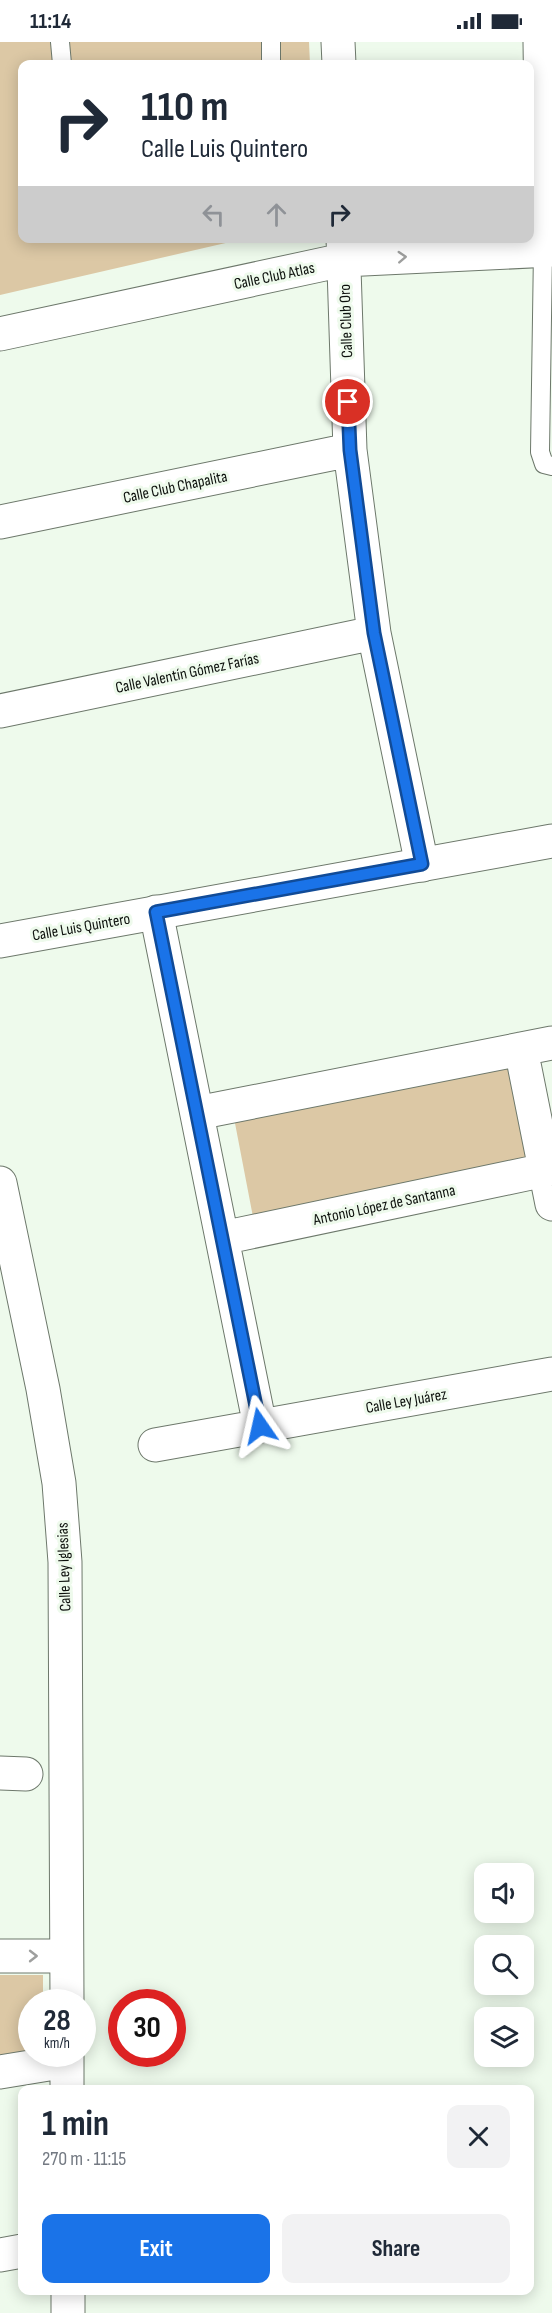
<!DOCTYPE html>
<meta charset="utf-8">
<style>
body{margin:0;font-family:"Sofia Sans Condensed",sans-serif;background:#f2f2f3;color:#1f2937;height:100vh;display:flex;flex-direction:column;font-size:22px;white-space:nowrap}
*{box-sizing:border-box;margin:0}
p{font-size:20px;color:#747a83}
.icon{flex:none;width:33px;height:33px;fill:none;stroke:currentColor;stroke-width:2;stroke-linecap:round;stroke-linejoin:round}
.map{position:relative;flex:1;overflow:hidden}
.sheet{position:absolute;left:18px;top:2043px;width:516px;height:210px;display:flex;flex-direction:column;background:#fff;border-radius:12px;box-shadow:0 3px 15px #0003}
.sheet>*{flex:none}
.banner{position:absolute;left:18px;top:18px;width:516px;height:183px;border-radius:12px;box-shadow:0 3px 15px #0003;background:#fff;color:#1f2937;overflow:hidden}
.tools{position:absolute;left:474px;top:1821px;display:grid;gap:12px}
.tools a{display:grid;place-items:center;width:60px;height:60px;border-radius:12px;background:#fff;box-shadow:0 3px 15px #0003;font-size:30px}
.speed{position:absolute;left:18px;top:1947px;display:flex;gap:12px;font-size:30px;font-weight:700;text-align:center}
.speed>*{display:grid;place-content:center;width:78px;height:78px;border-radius:50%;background:#fff;box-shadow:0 3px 15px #0003;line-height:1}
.speed small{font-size:15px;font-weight:400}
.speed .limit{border:9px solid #d22;background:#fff;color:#111}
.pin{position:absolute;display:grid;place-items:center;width:51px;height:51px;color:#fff;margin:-26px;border:3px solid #fff;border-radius:50%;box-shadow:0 2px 6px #0007}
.me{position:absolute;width:66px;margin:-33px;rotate:349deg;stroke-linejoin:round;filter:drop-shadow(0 0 4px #0008)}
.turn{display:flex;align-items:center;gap:21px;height:126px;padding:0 24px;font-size:27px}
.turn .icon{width:78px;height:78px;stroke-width:2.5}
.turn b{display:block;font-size:42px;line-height:51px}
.lanes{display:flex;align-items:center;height:57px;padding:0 24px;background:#0003;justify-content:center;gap:30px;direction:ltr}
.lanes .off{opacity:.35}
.round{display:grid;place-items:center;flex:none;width:63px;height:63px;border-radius:12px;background:#f2f2f3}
.overview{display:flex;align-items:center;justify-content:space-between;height:102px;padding:0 24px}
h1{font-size:36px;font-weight:700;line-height:45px}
.primary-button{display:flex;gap:12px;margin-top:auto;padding:12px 24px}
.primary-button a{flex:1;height:69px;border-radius:12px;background:#1a73e8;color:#fff;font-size:24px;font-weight:700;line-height:69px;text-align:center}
.primary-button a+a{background:#f2f2f3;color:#1f2937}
.status{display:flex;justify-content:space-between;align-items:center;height:42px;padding:0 30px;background:#fff;direction:ltr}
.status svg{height:16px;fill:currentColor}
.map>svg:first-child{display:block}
</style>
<div class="status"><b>11:14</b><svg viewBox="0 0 49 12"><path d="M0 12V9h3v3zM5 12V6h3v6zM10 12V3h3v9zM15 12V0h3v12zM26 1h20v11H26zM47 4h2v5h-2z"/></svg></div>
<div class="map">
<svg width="552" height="2271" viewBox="0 0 552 2271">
<rect width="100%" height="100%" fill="#eefaec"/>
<!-- green -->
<path fill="#dcc8a5" d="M 0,0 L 309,0 L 310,22 L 22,22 L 22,196 L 243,197 L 0,253 Z
M 508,1020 L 528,1120 L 253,1175 L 234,1076 Z
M 0,1933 L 43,1933 L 43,1960 L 32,1960 L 31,2008 L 0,2013 Z"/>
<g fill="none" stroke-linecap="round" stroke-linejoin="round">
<defs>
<path id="lane" d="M 60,0 L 62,22
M 271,0 L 271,22
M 543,208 L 540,410 L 544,422 L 552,424"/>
<path id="street" d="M 338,0 L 339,22
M 540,0 L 543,208
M 343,196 L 350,408 L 374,591 L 422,823
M 0,292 L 343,218 L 552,208
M 0,480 L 350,408
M 0,669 L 374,591
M 156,870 L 260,1384
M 521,1007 L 552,1162
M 197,1071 L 552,1001
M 0,1141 L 43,1347 L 59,1441 L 65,1520 L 67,1960
M 222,1196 L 545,1128
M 155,1403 L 552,1332
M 0,1731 L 26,1732
M 0,1914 L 66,1914
M 67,2012 L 67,2048
M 0,2030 L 67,2019
M 0,2213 L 22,2209
M 68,2248 L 68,2271"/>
<path id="secondary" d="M 0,899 L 552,799"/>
</defs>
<!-- lane casing -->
<use href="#lane" stroke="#6d786b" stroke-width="20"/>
<!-- street casing -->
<use href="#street" stroke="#6d786b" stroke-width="35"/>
<!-- secondary casing -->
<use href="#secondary" stroke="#6d786b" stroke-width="35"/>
<!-- lane -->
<use href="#lane" stroke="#fff" stroke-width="18"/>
<!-- street -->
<use href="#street" stroke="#fff" stroke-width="33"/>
<!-- secondary -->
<use href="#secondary" stroke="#fff" stroke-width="33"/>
</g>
<!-- one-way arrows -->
<defs><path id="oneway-chevron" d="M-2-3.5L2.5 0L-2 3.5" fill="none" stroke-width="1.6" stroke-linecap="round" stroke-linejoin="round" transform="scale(1.5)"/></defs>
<g stroke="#9e9f9e">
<use href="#oneway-chevron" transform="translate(402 215) rotate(-3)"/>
<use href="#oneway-chevron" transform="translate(33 1914)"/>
</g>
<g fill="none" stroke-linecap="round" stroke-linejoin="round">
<defs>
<path id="route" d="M 260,1384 L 156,870 L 422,822 L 374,591 L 350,408 L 348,360"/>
</defs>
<!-- route casing -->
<use href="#route" stroke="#114b97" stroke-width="15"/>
<!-- route -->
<use href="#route" stroke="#1a73e8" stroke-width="10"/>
</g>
<g text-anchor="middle" stroke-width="6" stroke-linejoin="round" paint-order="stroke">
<!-- street labels -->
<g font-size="16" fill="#0c100c" stroke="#eefaec">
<text transform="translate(274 233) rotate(-12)" y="6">Calle Club Atlas</text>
<text transform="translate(345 279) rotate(-92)" y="6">Calle Club Oro</text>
<text transform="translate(175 444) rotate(-12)" y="6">Calle Club Chapalita</text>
<text transform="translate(187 630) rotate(-12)" y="6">Calle Valentín Gómez Farías</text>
<text transform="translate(81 884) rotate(-10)" y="6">Calle Luis Quintero</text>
<text transform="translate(384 1162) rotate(-12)" y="6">Antonio López de Santanna</text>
<text transform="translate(406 1358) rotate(-10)" y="6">Calle Ley Juárez</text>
<text transform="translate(63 1525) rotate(-92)" y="6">Calle Ley Iglesias</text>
</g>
</g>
</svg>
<div class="tools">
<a><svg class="icon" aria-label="sound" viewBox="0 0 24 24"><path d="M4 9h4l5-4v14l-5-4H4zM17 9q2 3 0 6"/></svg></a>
<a><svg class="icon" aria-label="search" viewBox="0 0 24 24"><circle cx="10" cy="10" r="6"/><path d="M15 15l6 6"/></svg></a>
<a><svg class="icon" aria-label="layers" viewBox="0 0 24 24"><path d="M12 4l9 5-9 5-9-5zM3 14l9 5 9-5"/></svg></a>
</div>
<div class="speed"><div>28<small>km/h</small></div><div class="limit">30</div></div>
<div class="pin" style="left:348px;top:360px;background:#d93025"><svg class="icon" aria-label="arrive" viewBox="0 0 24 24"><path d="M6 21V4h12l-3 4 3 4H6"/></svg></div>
<svg class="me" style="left:260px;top:1384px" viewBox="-20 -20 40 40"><path d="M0-17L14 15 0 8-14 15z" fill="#1a73e8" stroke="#fff" stroke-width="4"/></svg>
<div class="banner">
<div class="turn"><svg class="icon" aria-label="right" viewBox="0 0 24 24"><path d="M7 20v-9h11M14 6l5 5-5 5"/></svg><div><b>110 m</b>Calle Luis Quintero</div></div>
<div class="lanes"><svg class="icon off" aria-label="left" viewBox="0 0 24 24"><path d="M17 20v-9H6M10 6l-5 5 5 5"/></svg><svg class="icon off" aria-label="ahead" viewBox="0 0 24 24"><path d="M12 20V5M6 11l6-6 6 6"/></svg><svg class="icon" aria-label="right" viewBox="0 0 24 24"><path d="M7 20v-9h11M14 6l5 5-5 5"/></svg></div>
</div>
<section class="sheet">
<div class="overview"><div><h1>1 min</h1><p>270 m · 11:15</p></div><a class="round"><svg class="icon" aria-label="close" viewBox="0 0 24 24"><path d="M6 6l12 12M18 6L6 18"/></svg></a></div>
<div class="primary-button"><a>Exit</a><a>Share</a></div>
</section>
</div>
